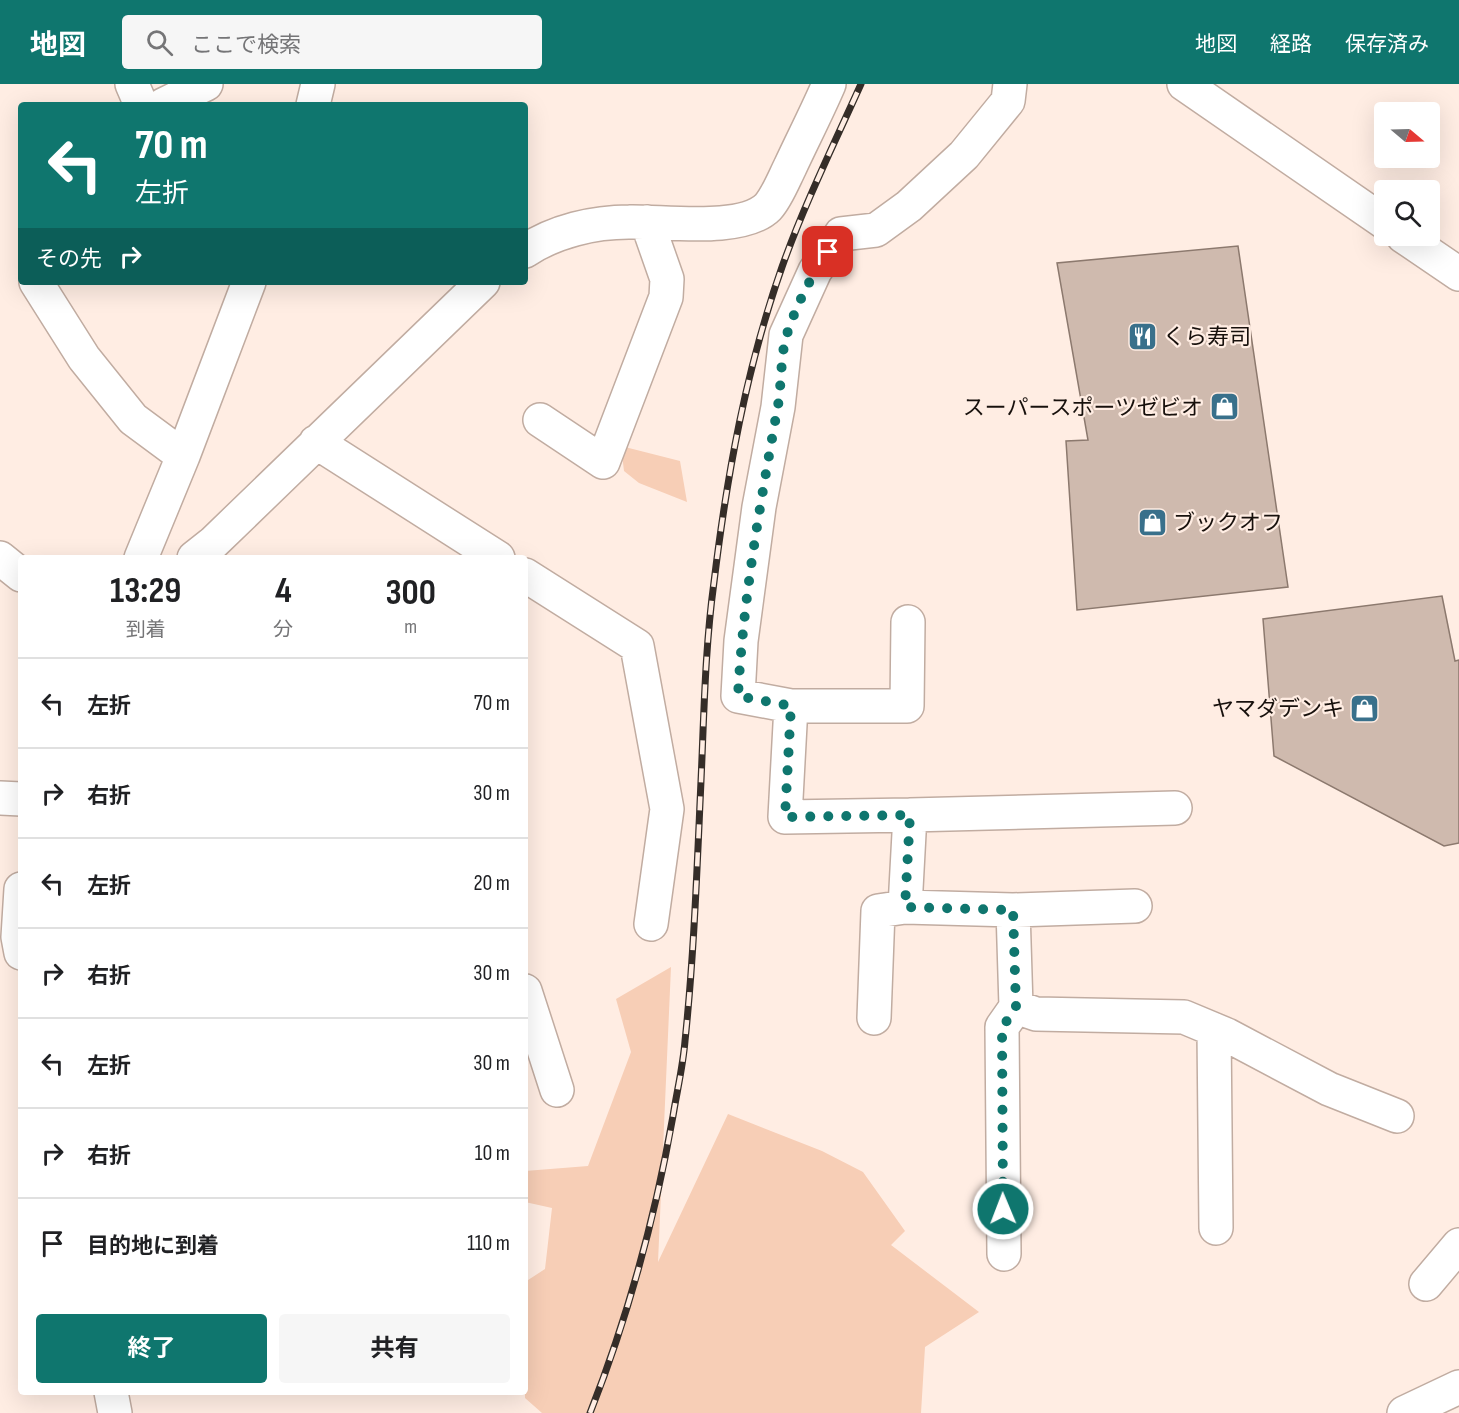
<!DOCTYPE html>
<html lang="ja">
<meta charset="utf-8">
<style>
body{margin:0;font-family:"Sofia Sans Condensed","Noto Sans JP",sans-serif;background:#f6f6f6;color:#202124;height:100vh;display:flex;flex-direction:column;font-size:22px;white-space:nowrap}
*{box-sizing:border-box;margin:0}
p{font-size:20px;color:#757577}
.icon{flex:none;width:33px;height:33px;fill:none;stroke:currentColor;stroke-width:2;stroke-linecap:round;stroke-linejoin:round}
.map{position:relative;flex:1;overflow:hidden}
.details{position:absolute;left:18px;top:471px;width:510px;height:840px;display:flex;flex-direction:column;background:#fff;border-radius:6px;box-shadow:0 6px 24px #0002}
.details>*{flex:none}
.hud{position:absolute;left:18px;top:18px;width:510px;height:183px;border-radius:6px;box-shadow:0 6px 24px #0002;background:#0f766e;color:#fff;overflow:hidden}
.needle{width:39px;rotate:109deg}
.fabs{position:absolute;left:1374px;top:18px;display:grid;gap:12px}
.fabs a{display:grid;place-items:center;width:66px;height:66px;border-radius:6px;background:#fff;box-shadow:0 6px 24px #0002;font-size:30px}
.pin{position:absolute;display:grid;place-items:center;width:51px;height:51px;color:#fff;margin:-26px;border-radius:12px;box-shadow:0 3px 9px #0006}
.me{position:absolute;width:66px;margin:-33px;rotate:359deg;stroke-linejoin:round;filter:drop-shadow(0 0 4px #0008)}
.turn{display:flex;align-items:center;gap:21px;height:126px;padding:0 18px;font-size:27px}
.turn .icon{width:78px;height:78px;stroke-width:2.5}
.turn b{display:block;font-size:42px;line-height:51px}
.then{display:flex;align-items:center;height:57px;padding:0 18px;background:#0003;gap:12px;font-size:22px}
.eta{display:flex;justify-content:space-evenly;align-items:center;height:102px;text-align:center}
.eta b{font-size:36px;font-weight:700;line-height:42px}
.button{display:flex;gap:12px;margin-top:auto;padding:12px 18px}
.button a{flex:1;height:69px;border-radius:6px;background:#0f766e;color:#fff;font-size:24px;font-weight:700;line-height:69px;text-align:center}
.button a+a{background:#f6f6f6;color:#202124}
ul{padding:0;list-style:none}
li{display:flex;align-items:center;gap:18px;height:90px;padding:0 18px;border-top:2px solid #e0e0e0}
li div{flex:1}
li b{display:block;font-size:22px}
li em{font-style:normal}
header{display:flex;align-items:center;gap:36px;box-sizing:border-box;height:84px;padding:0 30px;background:#0f766e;color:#fff}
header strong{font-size:28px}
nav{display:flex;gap:33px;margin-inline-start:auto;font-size:21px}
.search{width:420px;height:54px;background:#f6f6f6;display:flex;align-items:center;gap:15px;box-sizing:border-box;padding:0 21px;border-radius:6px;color:#757577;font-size:22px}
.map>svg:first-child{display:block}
</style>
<header>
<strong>地図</strong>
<div class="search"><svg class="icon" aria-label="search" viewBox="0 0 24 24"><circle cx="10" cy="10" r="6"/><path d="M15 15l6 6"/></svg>ここで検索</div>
<nav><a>地図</a><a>経路</a><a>保存済み</a></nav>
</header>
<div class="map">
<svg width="1459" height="1329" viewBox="0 0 1459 1329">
<rect width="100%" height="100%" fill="#ffede3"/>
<!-- green -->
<path fill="#f7ceb6" d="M 621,362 L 680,377 L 687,418 L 639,399 L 624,387 Z
M 671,883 L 658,1178 L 728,1030 L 822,1067 L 863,1088 L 905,1147 L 891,1161 L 979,1228 L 925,1263 L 921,1329 L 542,1329 L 525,1314 L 525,1198 L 545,1185 L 552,1124 L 525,1118 L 525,1087 L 588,1082 L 631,968 L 616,915 Z"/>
<!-- building -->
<path fill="#cfbaae" stroke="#8c796e" stroke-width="1.5" d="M 1238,162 L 1288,503 L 1077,526 L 1066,357 L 1088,356 L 1057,179 Z
M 1442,512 L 1455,577 L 1459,576 L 1459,759 L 1444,762 L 1274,672 L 1263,535 Z"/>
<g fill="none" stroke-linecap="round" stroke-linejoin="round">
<defs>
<path id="minor" d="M 132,0 L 141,21
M 1010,0 L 1008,17 L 964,71 L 909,122 L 876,146 L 841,150 L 815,187 L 786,251 L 778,323 L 759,423 L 741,557 L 738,612 L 791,622 L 785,733 L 910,731 L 905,823 L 1013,826 L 1135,822
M 1184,0 L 1384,138
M 163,21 L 206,0
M 313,21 L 318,0
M 1403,152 L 1459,190
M 525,167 C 555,147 594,138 629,138 C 664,137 742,149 768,123 C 777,113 784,95 790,83 C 803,55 817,28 829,0
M 36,198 L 84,274 L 133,335 L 183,372
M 540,336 L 603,378 L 666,213 L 667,195 L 647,138
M 316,358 L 498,474
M 0,474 L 21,491
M 141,474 L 183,372 L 249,198
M 194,474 L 213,459 L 483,198
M 525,491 L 637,562 L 667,725 L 651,840
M 791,622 L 907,622 L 908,538
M 0,714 L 21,715
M 910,731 L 1175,724
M 21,805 L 18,853 L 21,869
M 525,907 L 557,1006
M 1016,923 L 1036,930 L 1184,933 L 1227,951 L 1329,1005 L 1397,1032
M 874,934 L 878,827 L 905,823
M 1214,946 L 1216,1144
M 1004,1170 L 1002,943 L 1016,923 L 1013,826
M 1426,1200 L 1459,1161
M 111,1308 L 115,1329
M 1404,1329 L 1459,1303"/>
</defs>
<!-- minor casing -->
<use href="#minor" stroke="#c1aca1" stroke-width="36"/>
<!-- minor -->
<use href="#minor" stroke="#fff" stroke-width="33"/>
<defs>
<path id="rail" d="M 590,1329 C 628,1233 655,1134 673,1032 C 677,1007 683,982 685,957 C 694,871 697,784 701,697 C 704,630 705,564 714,498 C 727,391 746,285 782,183 C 804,121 834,60 861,0"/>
</defs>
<!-- rail casing -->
<use href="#rail" stroke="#352d28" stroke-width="7"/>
<!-- rail -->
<use href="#rail" stroke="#ffede3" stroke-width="4.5" stroke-dasharray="14" stroke-linecap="butt"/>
</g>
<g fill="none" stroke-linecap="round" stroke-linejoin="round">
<!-- route -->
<path stroke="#0f766e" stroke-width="10" stroke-dasharray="0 18" d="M 828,168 C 811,192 796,222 787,250 C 780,271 782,303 777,327 C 760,421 743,516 738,612 L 791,622 L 785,733 L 910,731 L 905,823 L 1013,826 L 1016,923 L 1002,944 L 1003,1125"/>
</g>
<!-- icons -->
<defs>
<symbol id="restaurant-square" viewBox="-11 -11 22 22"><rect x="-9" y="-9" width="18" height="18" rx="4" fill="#39708b" stroke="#ffede3"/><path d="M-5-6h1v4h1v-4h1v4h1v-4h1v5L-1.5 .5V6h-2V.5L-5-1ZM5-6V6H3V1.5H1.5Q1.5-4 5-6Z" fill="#fff"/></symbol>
<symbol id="shop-square" viewBox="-11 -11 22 22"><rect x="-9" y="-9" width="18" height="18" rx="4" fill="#39708b" stroke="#ffede3"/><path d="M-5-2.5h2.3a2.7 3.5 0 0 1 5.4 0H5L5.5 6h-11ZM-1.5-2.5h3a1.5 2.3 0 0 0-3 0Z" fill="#fff"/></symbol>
</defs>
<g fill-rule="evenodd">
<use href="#restaurant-square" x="1126" y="236" width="33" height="33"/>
<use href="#shop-square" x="1208" y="306" width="33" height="33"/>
<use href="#shop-square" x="1136" y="422" width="33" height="33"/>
<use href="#shop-square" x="1348" y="608" width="33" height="33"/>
</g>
<g text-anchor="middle" stroke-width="4.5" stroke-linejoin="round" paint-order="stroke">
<!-- poi labels -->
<g font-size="22" fill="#17100c" stroke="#ffede3" text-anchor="start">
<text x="1163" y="260">くら寿司</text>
<text x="1203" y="331" text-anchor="end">スーパースポーツゼビオ</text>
<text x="1173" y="446">ブックオフ</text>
<text x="1344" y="632" text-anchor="end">ヤマダデンキ</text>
</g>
</g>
</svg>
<div class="fabs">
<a><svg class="needle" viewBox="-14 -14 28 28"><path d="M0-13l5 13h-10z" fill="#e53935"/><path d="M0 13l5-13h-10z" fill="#757577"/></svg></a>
<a><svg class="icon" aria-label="search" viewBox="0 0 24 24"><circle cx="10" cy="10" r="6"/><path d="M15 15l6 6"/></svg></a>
</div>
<div class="pin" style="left:828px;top:168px;background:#d93025"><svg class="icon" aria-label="arrive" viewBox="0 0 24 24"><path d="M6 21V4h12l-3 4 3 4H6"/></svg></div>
<svg class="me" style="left:1003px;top:1125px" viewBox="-20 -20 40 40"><circle r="17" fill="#0f766e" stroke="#fff" stroke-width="3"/><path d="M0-11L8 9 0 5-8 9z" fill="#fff"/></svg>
<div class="hud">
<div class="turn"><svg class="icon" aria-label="left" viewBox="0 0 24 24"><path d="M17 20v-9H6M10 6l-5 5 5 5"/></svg><div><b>70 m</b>左折</div></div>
<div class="then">その先<svg class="icon" aria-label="right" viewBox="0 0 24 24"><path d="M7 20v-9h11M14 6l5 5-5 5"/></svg></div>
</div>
<section class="details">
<div class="eta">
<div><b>13:29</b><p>到着</p></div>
<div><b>4</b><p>分</p></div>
<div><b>300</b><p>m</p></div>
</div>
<ul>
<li><svg class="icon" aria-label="left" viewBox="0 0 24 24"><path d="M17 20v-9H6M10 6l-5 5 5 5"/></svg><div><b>左折</b></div><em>70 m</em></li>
<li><svg class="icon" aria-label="right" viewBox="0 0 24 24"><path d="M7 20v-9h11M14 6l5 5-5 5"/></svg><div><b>右折</b></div><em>30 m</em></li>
<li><svg class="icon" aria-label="left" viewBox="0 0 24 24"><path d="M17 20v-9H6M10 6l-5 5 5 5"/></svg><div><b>左折</b></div><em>20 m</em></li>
<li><svg class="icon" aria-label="right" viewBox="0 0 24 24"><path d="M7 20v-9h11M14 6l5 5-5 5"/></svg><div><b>右折</b></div><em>30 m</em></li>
<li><svg class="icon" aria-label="left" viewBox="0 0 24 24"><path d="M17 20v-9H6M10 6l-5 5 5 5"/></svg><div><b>左折</b></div><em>30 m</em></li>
<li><svg class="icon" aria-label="right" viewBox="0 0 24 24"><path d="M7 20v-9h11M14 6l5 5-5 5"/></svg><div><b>右折</b></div><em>10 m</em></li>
<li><svg class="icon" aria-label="arrive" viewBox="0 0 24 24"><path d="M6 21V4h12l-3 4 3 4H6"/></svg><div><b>目的地に到着</b></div><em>110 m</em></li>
</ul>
<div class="button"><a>終了</a><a>共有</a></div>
</section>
</div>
